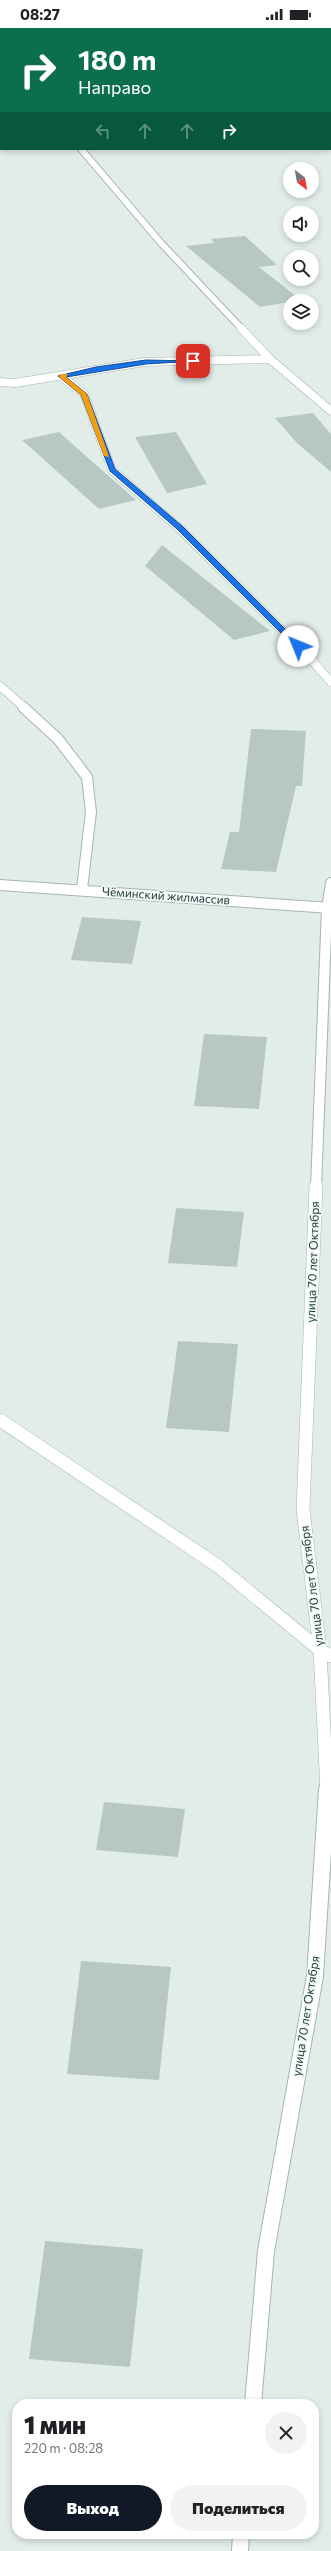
<!DOCTYPE html>
<html lang="ru">
<meta charset="utf-8">
<style>
body{margin:0;font-family:Commissioner,sans-serif;background:#f2f2f2;color:#202124;height:100vh;display:flex;flex-direction:column;font-size:15px;white-space:nowrap}
*{box-sizing:border-box;margin:0}
p{font-size:13px;color:#757577}
.icon{flex:none;width:22px;height:22px;fill:none;stroke:currentColor;stroke-width:2;stroke-linecap:round;stroke-linejoin:round}
.map{position:relative;flex:1;overflow:hidden}
.drawer{position:absolute;left:12px;top:2371px;width:307px;height:140px;display:flex;flex-direction:column;background:#fff;border-radius:16px;box-shadow:0 2px 6px #0003}
.drawer>*{flex:none}
.hud{position:absolute;left:0px;top:0px;width:331px;height:122px;box-shadow:0 2px 6px #0003;background:#0b6e4f;color:#fff;overflow:hidden}
.needle{width:26px;rotate:149deg}
.fabs{position:absolute;left:283px;top:134px;display:grid;gap:8px}
.fabs a{display:grid;place-items:center;width:36px;height:36px;border-radius:50%;background:#fff;box-shadow:0 2px 6px #0003;font-size:20px}
.pin{position:absolute;display:grid;place-items:center;width:34px;height:34px;color:#fff;margin:-17px;border-radius:8px;box-shadow:0 2px 6px #0006}
.me{position:absolute;width:44px;margin:-22px;rotate:315deg;stroke-linejoin:round;filter:drop-shadow(0 0 3px #0008)}
.turn{display:flex;align-items:center;gap:14px;height:84px;padding:0 12px;font-size:18px}
.turn .icon{width:52px;height:52px;stroke-width:2.5}
.turn b{display:block;font-size:28px;line-height:34px}
.lanes{display:flex;align-items:center;height:38px;padding:0 12px;background:#0003;justify-content:center;gap:20px;direction:ltr}
.lanes .off{opacity:.35}
.round{display:grid;place-items:center;flex:none;width:42px;height:42px;border-radius:21px;background:#f2f2f2}
.summary{display:flex;align-items:center;justify-content:space-between;height:68px;padding:0 12px}
h1{font-size:24px;font-weight:800;line-height:30px}
.button{display:flex;gap:8px;margin-top:auto;padding:8px 12px}
.button a{flex:1;height:46px;border-radius:24px;background:#111827;color:#fff;font-size:16px;font-weight:800;line-height:46px;text-align:center}
.button a+a{background:#f2f2f2;color:#202124}
.status{display:flex;justify-content:space-between;align-items:center;height:28px;padding:0 20px;background:#fff;direction:ltr}
.status svg{height:11px;fill:currentColor}
.map>svg:first-child{display:block}
</style>
<div class="status"><b>08:27</b><svg viewBox="0 0 49 12"><path d="M0 12V9h3v3zM5 12V6h3v6zM10 12V3h3v9zM15 12V0h3v12zM26 1h20v11H26zM47 4h2v5h-2z"/></svg></div>
<div class="map">
<svg width="331" height="2523" viewBox="0 0 331 2523">
<rect width="100%" height="100%" fill="#e2edea"/>
<!-- building -->
<path fill="#b7c8c3" d="M 245,208 L 277,237 L 259,239 L 301,272 L 260,279 L 186,218 L 214,215 L 211,211 Z
M 313,385 L 331,406 L 331,444 L 297,415 L 275,390 Z
M 59,404 L 78,421 L 136,472 L 99,481 L 22,412 Z
M 176,404 L 207,456 L 167,465 L 135,409 Z
M 162,517 L 270,603 L 234,612 L 145,538 Z
M 251,701 L 306,703 L 302,758 L 296,758 L 276,844 L 221,841 L 230,804 L 239,804 Z
M 82,889 L 141,893 L 132,936 L 71,932 Z
M 204,1006 L 267,1009 L 259,1081 L 194,1078 Z
M 176,1180 L 244,1184 L 237,1239 L 168,1235 Z
M 178,1313 L 238,1316 L 229,1404 L 166,1400 Z
M 104,1774 L 185,1781 L 178,1829 L 96,1822 Z
M 81,1933 L 171,1939 L 159,2052 L 67,2046 Z
M 45,2213 L 143,2221 L 130,2339 L 29,2331 Z"/>
<g fill="none" stroke-linecap="round" stroke-linejoin="round">
<defs>
<path id="service-far1" d="M 81,121 L 161,215 L 242,301"/>
<path id="service" d="M 241,300 L 270,331
M 15,355 L 144,334 L 270,331 L 331,383"/>
<path id="minor-far3" d="M 61,348 L 84,366 L 112,442 L 179,500 L 309,629 L 331,654
M 0,354 L 15,355
M 0,658 L 25,680"/>
<path id="minor-far2" d="M 23,679 L 58,711 L 87,749 L 91,784 L 82,861
M 0,857 L 331,880
M 316,1159 L 327,880 L 331,855"/>
<path id="minor-far1" d="M 316,1158 L 303,1481 L 320,1622 L 327,1762
M 0,1392 L 218,1538 L 320,1622 L 331,1628"/>
<path id="minor" d="M 253,2376 L 266,2223 L 315,1948 L 327,1761
M 240,2523 L 241,2506"/>
</defs>
<!-- service-far1 casing -->
<use href="#service-far1" stroke="#a4b5b2" stroke-width="8"/>
<!-- service casing -->
<use href="#service" stroke="#a4b5b2" stroke-width="9"/>
<!-- minor-far3 casing -->
<use href="#minor-far3" stroke="#a4b5b2" stroke-width="9"/>
<!-- minor-far2 casing -->
<use href="#minor-far2" stroke="#a4b5b2" stroke-width="12"/>
<!-- minor-far1 casing -->
<use href="#minor-far1" stroke="#a4b5b2" stroke-width="14"/>
<!-- minor casing -->
<use href="#minor" stroke="#a4b5b2" stroke-width="18"/>
<!-- service-far1 -->
<use href="#service-far1" stroke="#fff" stroke-width="6"/>
<!-- service -->
<use href="#service" stroke="#fff" stroke-width="8"/>
<!-- minor-far3 -->
<use href="#minor-far3" stroke="#fff" stroke-width="8"/>
<!-- minor-far2 -->
<use href="#minor-far2" stroke="#fff" stroke-width="10"/>
<!-- minor-far1 -->
<use href="#minor-far1" stroke="#fff" stroke-width="13"/>
<!-- minor -->
<use href="#minor" stroke="#fff" stroke-width="16"/>
</g>
<!-- route -->
<path fill="#1a73e8" stroke="#114b97" d="M 146,332 L 195,333 L 146,336 L 66,349 L 87,366 L 115,441 L 182,498 L 301,617 L 301,620 L 296,620 L 177,501 L 110,443 L 81,367 L 58,348 L 96,339 Z"/>
<!-- slow -->
<path fill="#f59e0b" d="M 61,346 L 68,346 L 66,349 L 87,366 L 109,429 L 104,428 L 81,367 L 59,349 Z"/>
<g text-anchor="middle" stroke-width="3.5" stroke-linejoin="round" paint-order="stroke">
<!-- street labels -->
<g font-size="12" fill="#213e3c" stroke="#f2f9f7">
<text transform="translate(166 868) rotate(4)" y="4">Чёминский жилмассив</text>
<text transform="translate(313 1234) rotate(-88)" y="4">улица 70 лет Октября</text>
<text transform="translate(312 1558) rotate(-97)" y="4">улица 70 лет Октября</text>
<text transform="translate(306 1988) rotate(-81)" y="4">улица 70 лет Октября</text>
</g>
</g>
</svg>
<div class="fabs">
<a><svg class="needle" viewBox="-14 -14 28 28"><path d="M0-13l5 13h-10z" fill="#e53935"/><path d="M0 13l5-13h-10z" fill="#757577"/></svg></a>
<a><svg class="icon" aria-label="sound" viewBox="0 0 24 24"><path d="M4 9h4l5-4v14l-5-4H4zM17 9q2 3 0 6"/></svg></a>
<a><svg class="icon" aria-label="search" viewBox="0 0 24 24"><circle cx="10" cy="10" r="6"/><path d="M15 15l6 6"/></svg></a>
<a><svg class="icon" aria-label="layers" viewBox="0 0 24 24"><path d="M12 4l9 5-9 5-9-5zM3 14l9 5 9-5"/></svg></a>
</div>
<div class="pin" style="left:193px;top:333px;background:#d93025"><svg class="icon" aria-label="arrive" viewBox="0 0 24 24"><path d="M6 21V4h12l-3 4 3 4H6"/></svg></div>
<svg class="me" style="left:298px;top:618px" viewBox="-20 -20 40 40"><circle r="19" fill="#fff"/><path d="M0-13L10 11 0 6-10 11z" fill="#1a73e8"/></svg>
<div class="hud">
<div class="turn"><svg class="icon" aria-label="right" viewBox="0 0 24 24"><path d="M7 20v-9h11M14 6l5 5-5 5"/></svg><div><b>180 m</b>Направо</div></div>
<div class="lanes"><svg class="icon off" aria-label="left" viewBox="0 0 24 24"><path d="M17 20v-9H6M10 6l-5 5 5 5"/></svg><svg class="icon off" aria-label="ahead" viewBox="0 0 24 24"><path d="M12 20V5M6 11l6-6 6 6"/></svg><svg class="icon off" aria-label="ahead" viewBox="0 0 24 24"><path d="M12 20V5M6 11l6-6 6 6"/></svg><svg class="icon" aria-label="right" viewBox="0 0 24 24"><path d="M7 20v-9h11M14 6l5 5-5 5"/></svg></div>
</div>
<section class="drawer">
<div class="summary"><div><h1>1 мин</h1><p>220 m · 08:28</p></div><a class="round"><svg class="icon" aria-label="close" viewBox="0 0 24 24"><path d="M6 6l12 12M18 6L6 18"/></svg></a></div>
<div class="button"><a>Выход</a><a>Поделиться</a></div>
</section>
</div>
